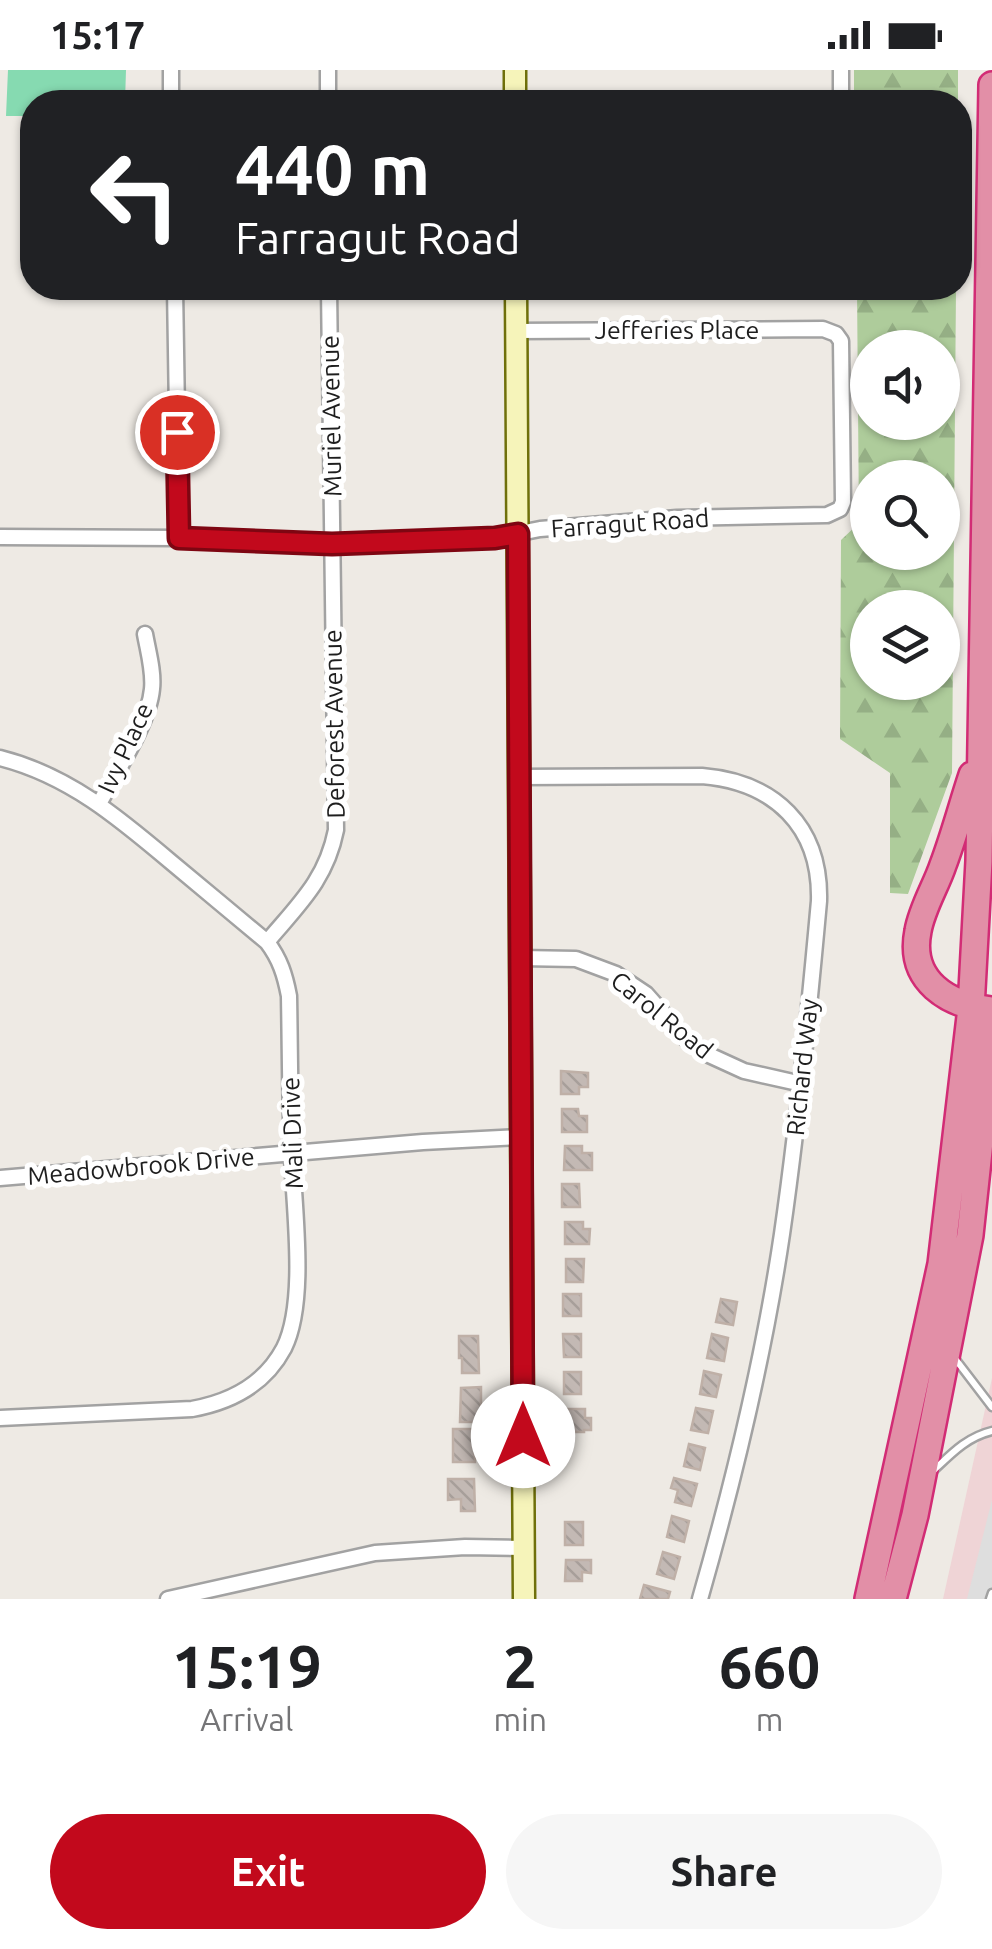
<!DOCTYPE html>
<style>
body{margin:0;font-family:Ubuntu,sans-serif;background:#f6f6f6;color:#202124;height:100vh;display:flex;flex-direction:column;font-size:38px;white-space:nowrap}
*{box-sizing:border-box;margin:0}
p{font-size:32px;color:#757577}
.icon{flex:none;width:55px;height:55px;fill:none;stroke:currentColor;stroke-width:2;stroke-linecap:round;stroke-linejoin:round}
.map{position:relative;height:1529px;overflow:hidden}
.panel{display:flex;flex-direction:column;background:#fff;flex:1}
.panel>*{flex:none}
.top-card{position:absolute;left:20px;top:20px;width:952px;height:210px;border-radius:40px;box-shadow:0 2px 8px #0004;background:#202124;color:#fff;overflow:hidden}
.fabs{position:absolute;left:850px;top:260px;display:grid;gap:20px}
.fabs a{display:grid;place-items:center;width:110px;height:110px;border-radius:50%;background:#fff;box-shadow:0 2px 8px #0004;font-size:50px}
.pin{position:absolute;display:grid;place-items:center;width:85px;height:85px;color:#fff;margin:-42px;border:5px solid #fff;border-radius:50%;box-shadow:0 2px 10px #0007}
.me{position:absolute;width:110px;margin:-55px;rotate:0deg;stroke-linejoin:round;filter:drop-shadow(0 0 8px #0008)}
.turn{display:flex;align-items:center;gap:35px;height:210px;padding:0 50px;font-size:45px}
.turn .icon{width:130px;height:130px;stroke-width:2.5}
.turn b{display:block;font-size:70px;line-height:85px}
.eta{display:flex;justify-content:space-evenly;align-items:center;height:170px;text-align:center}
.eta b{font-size:60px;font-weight:600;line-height:70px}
.cta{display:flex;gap:20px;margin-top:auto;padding:20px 50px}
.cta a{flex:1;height:115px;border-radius:60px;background:#c2091c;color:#fff;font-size:40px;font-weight:600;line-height:115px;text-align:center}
.cta a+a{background:#f6f6f6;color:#202124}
.status{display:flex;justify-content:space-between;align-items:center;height:70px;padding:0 50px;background:#fff;direction:ltr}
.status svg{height:28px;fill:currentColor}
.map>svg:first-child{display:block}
</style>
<div class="status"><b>15:17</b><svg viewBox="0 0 49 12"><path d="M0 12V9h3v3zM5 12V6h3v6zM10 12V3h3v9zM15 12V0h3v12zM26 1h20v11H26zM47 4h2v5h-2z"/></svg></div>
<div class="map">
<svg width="992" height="1529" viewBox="0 0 992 1529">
<defs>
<pattern id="forest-firs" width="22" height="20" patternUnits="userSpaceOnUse" patternTransform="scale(2.5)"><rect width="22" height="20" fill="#aecc9b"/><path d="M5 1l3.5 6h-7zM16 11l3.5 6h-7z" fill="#95af85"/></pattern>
<pattern id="building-back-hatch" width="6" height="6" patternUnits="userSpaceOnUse" patternTransform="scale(2.5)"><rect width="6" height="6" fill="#c3b9b4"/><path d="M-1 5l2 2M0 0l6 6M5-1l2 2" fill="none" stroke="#a79f9a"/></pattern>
</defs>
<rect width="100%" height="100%" fill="#eeeae4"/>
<!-- commercial -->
<path fill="#efd4d6" d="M 992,1308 L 992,1529 L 943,1529 Z"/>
<!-- forest -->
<path fill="url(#forest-firs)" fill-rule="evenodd" d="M 854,0 L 958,0 L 958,32 L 854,32 Z
M 857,218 L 956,218 L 952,703 L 908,824 L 890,823 L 890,703 L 840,669 L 841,470 L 859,453 ZM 868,278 L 942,278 L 942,352 L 868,352 ZM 868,408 L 942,408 L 942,482 L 868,482 ZM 868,538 L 942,538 L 942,612 L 868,612 Z"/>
<!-- pitch -->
<path fill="#86dab1" d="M 8,0 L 126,0 L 125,32 L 32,32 L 32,46 L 6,46 Z"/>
<!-- parking -->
<path fill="#dedede" d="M 992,1430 L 992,1529 L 967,1529 Z"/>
<!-- building -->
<path fill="url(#building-back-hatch)" stroke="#bfb0a7" stroke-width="2.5" d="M 561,1001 L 588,1003 L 588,1017 L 579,1017 L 579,1024 L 561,1024 Z
M 562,1039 L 578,1039 L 579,1046 L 587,1046 L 587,1062 L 562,1062 Z
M 565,1076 L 582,1076 L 582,1083 L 592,1083 L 592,1100 L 564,1100 Z
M 562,1114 L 579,1114 L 580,1137 L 562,1137 Z
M 565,1152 L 583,1152 L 583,1159 L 590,1159 L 589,1174 L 565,1174 Z
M 566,1189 L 584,1189 L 583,1212 L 566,1212 Z
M 563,1224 L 581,1224 L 581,1246 L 563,1246 Z
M 721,1229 L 737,1232 L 733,1255 L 716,1252 Z
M 563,1264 L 581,1264 L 581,1287 L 564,1287 Z
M 712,1264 L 728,1268 L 724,1291 L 707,1288 Z
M 459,1266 L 478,1266 L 479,1303 L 462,1303 L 462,1288 L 459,1288 Z
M 704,1301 L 721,1305 L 716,1327 L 700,1324 Z
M 564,1302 L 581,1302 L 581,1324 L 564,1324 Z
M 481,1317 L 481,1352 L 460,1352 L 461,1318 Z
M 696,1338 L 713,1341 L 708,1363 L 691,1360 Z
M 567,1339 L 585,1339 L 585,1348 L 591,1348 L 591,1360 L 584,1360 L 584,1362 L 567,1362 Z
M 453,1359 L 474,1359 L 475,1392 L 453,1392 Z
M 689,1374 L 705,1378 L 700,1400 L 684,1396 Z
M 674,1408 L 697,1414 L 691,1436 L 675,1432 L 678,1420 L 671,1418 Z
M 448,1409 L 474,1409 L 475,1441 L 461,1441 L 461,1429 L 448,1430 Z
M 672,1446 L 689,1451 L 684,1472 L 667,1467 Z
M 565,1452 L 583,1452 L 583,1475 L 565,1475 Z
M 663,1482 L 680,1487 L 674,1509 L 657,1504 Z
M 566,1490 L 591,1490 L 591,1503 L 582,1502 L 582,1511 L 565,1511 Z
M 644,1515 L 670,1522 L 668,1529 L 640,1529 Z"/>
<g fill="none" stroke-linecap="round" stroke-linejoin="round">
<defs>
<path id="lane" d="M 953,1286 L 992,1337
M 933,1401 C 952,1383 967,1367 992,1361
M 990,1529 L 992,1523"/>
<path id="street" d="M 171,0 L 171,32
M 328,0 L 328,32
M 841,0 L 841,32
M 154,218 L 175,219
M 175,218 L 179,468
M 0,467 L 179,468 L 331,474 L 495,468 L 540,459 L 677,448 L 827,445 L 840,439 L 843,432 L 841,271 L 836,264 L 823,259 L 516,261
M 0,688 C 68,705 119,748 171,792 C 203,819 235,845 267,872 C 280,889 285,905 289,926 C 290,980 290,1033 292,1087 C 294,1139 307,1232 284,1278 C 265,1314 231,1332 192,1339 L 0,1348
M 519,707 L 702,706 C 774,712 821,756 819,831 C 809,942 798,1053 782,1164 C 764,1286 734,1410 700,1529
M 99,734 C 116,702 149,653 152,619 C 154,602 148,581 145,564
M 267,872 C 299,834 326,810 336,760 L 329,218
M 521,888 L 576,889 L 616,904 L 646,924 L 686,969 L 709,985 L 744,1001 L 802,1014
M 0,1108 L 423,1072 L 521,1067
M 168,1529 L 375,1483 L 465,1477 L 524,1478"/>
<path id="secondary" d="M 515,0 L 515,32
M 516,218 L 524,1529"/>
<path id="highway" d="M 972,705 C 962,735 954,766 943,795 C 936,816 922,838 918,861 C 908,911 948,935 992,940
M 868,1529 L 941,1194 L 971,938 L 979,791 L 992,15
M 893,1529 L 915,1445 L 970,1165 L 992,959"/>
</defs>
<!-- lane casing -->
<use href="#lane" stroke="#a2a2a2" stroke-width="11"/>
<!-- street casing -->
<use href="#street" stroke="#a2a2a2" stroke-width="19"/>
<!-- secondary casing -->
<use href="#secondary" stroke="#6f700a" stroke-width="25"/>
<!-- highway casing -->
<use href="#highway" stroke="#d22c75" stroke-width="30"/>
<!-- lane -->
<use href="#lane" stroke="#fff" stroke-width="6"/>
<!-- street -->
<use href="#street" stroke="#fff" stroke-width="14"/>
<!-- secondary -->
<use href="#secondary" stroke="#f6f4ba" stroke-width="20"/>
<!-- highway -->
<use href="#highway" stroke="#e28fa7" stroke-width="25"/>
</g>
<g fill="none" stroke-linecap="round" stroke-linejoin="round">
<defs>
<path id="route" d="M 177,362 L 179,468 L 332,474 L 495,468 L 518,464 L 523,1366"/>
</defs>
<!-- route casing -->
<use href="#route" stroke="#7e0612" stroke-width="25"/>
<!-- route -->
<use href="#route" stroke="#c2091c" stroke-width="18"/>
</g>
<g text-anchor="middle" stroke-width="10" stroke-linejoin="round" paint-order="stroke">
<!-- street labels -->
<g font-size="25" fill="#1e1e1e" stroke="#fff">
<text x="677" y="269">Jefferies Place</text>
<text transform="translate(331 346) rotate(-91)" y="9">Muriel Avenue</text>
<text transform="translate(630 453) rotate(-4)" y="9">Farragut Road</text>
<text transform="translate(334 654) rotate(-91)" y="9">Deforest Avenue</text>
<text transform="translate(125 678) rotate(-65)" y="9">Ivy Place</text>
<text transform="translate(662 945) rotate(39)" y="9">Carol Road</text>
<text transform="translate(802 997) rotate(-84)" y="9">Richard Way</text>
<text transform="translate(292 1063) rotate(-92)" y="9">Mali Drive</text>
<text transform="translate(141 1096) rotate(-5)" y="9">Meadowbrook Drive</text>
</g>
</g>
</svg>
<div class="fabs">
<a><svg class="icon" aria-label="sound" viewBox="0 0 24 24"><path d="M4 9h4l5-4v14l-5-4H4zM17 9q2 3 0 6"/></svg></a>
<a><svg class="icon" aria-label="search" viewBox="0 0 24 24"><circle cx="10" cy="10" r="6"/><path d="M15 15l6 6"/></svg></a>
<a><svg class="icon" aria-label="layers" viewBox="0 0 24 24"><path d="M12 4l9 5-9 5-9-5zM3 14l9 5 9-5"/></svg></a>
</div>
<div class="pin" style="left:177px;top:362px;background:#d93025"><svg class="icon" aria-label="arrive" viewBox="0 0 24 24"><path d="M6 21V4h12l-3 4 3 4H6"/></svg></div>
<svg class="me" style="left:523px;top:1366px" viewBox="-20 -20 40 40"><circle r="19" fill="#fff"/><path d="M0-13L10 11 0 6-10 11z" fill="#c2091c"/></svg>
<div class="top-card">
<div class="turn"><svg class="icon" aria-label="left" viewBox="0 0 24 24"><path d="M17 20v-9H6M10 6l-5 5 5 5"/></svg><div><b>440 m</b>Farragut Road</div></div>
</div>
</div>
<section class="panel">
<div class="eta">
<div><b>15:19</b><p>Arrival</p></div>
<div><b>2</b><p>min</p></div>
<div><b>660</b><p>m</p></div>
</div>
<div class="cta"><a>Exit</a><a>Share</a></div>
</section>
